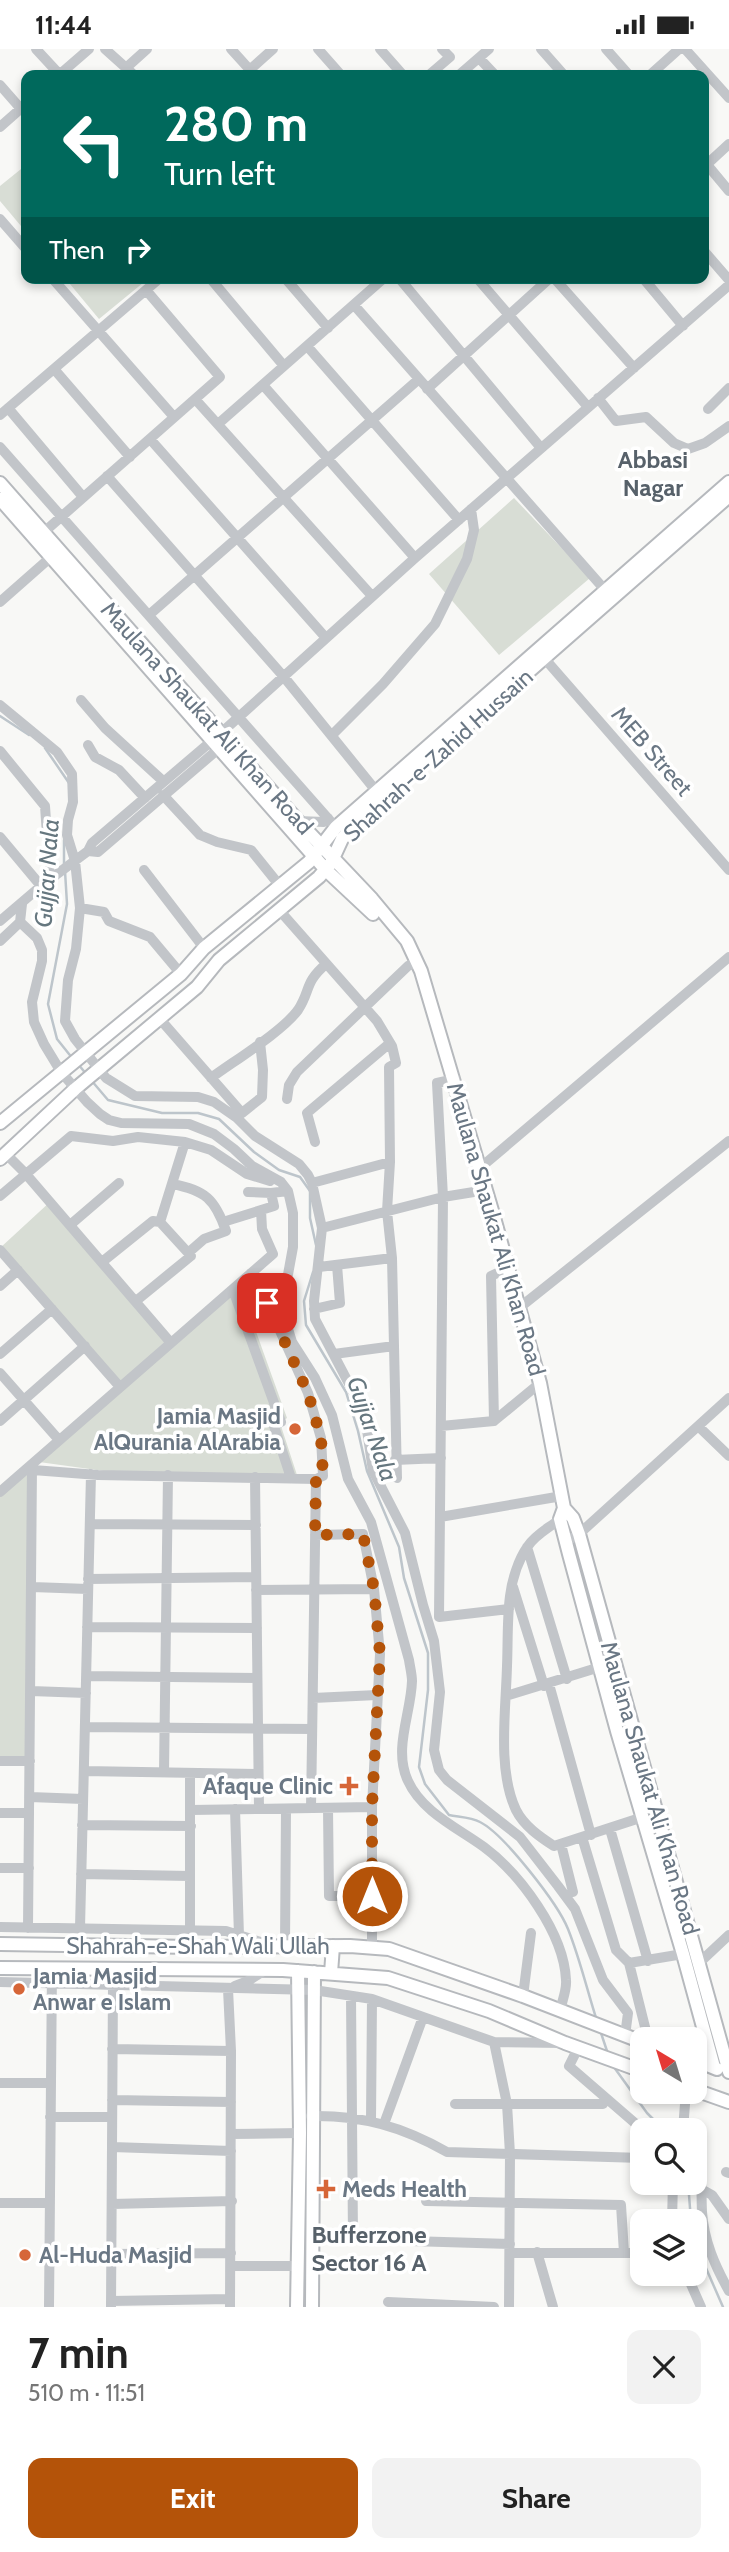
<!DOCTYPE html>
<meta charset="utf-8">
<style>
body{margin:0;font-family:Cabin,sans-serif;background:#f2f2f2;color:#222;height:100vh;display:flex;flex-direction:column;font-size:26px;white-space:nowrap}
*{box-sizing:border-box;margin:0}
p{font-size:23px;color:#767676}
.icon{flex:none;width:38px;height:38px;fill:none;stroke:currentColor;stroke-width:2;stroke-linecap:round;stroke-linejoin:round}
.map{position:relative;height:2258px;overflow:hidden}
.panel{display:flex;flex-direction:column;background:#fff;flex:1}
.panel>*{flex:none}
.hud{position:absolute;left:21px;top:21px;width:688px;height:214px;border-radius:14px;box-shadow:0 4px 10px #0003;background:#00695c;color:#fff;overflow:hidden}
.needle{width:46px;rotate:322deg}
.controls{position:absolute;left:630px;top:1978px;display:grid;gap:14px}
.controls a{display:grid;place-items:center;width:77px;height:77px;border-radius:14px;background:#fff;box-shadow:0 4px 10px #0003;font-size:35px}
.pin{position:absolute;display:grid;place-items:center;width:60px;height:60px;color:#fff;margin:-30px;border-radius:14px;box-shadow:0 4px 10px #0006}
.me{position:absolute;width:77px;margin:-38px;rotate:0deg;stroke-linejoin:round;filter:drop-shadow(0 0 5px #0008)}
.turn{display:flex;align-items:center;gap:24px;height:147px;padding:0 28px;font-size:32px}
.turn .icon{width:91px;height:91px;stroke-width:2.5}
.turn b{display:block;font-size:49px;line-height:60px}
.then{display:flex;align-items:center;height:66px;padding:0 28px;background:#0003;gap:14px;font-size:26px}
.round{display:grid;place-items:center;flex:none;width:74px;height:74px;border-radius:14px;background:#f2f2f2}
.overview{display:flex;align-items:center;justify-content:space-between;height:119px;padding:0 28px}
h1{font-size:42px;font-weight:700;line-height:52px}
.button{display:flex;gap:14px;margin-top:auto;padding:14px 28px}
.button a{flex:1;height:80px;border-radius:14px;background:#b45309;color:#fff;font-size:28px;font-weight:700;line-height:80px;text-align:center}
.button a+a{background:#f2f2f2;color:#222}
.status{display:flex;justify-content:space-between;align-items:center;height:49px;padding:0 35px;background:#fff;direction:ltr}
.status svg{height:19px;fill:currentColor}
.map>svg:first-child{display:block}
</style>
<div class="status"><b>11:44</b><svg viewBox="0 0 49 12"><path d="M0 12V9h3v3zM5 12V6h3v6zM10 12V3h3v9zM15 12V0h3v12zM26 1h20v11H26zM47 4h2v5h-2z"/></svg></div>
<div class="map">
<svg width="729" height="2258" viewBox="0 0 729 2258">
<rect width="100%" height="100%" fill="#f8f8f6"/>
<!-- green -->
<path fill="#d8ddd5" d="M 26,116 L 26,183 L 0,152 L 0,137 Z
M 65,229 L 149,229 L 99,270 Z
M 514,449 L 590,529 L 499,606 L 429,525 Z
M 51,1152 L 171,1294 L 120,1338 L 0,1199 Z
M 240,1238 L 287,1369 L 280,1374 L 297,1426 L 104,1422 L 39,1413 Z
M 31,1416 L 30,1712 L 0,1712 L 0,1443 Z"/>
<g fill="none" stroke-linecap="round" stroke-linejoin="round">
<!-- stream -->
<path stroke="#bdc5cb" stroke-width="2.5" d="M 0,667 L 29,686
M 45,699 L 69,734
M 64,816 L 64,791
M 65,822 L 67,855 L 48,955 L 57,990 L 73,1010
M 78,1015 L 87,1026
M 91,1031 L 108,1051 L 162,1064 L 198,1064 L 219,1070 L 254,1103 L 279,1121 L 300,1128 L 310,1142 L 310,1169 L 316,1196
M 313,1223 L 304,1252 L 306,1276 L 346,1343 L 358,1382 L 367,1422 L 399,1498 L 404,1529 L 428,1604 L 428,1641 L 419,1718 L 425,1735 L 449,1766 C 459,1768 471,1768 480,1773 C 504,1785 558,1855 568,1880 C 580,1910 587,1941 597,1972
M 600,1981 L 608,2005
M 611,2014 L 647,2064 L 664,2081
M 688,2133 L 691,2172
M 695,2194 L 723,2258"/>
<defs>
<path id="major" d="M 0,434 L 298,772 L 372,850 L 407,892 L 421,922 L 493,1165 L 540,1334 L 564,1459 L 573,1469 L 579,1485 L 729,2023
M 0,450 L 326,821 L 373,865
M 0,1074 L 181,925 L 204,899 L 309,813 L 336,778 L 729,433
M 0,1110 L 75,1040 L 197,938 L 219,911 L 319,828 L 331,814 L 342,790 L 356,774 L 729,447
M 564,1459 L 560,1470 L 569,1505 L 617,1682 L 683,1905 L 714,2018
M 0,1895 L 194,1898 L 350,1897 L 389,1900 L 523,1947 L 642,1993
M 0,1919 L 283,1921 L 388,1929 L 489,1962 L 565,1994 L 642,2022
M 331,1924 L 333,1897
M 695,2011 L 717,2020
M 695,2041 L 729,2053
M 297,2258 L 300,2084 L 298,1922
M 312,2258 L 314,1923"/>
</defs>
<!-- major casing -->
<use href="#major" stroke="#b6b9bd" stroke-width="16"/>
<!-- minor -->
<path stroke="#c2c5c9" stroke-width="10" d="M 36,0 L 60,26
M 105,0 L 134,26
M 231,0 L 250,21
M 318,0 L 341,26
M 380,0 L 403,26
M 541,0 L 564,26
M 606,0 L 629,26
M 685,0 L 729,49
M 479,9 L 495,26
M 127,18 L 147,0
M 59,26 L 89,0
M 244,26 L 273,0
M 429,26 L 450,8 L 442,0
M 459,26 L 489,0
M 650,26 L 679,0
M 0,36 L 21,60
M 0,78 L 26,55
M 704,112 L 729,142
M 704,118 L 729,95
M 0,170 L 26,200
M 704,202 L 729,231
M 52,229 L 174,368
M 210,229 L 284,317
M 285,229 L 328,279
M 399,229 L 541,399
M 477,229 L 588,358
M 554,229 L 634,319
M 643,229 L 683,277
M 354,256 L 605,541
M 307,297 L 459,471
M 54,320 L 130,408
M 263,336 L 415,509
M 427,340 L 550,229
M 598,349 L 616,372 L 646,368 L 674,394 L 688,400 L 705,394 L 729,377
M 195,350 L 372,547
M 8,359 L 83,448
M 708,360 L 729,339
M 0,366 L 160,229
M 218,375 L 384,229
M 150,390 L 326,589
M 0,398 L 340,783
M 107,427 L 284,628 L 377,743
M 44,483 L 220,328 L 146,241
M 0,553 L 51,508
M 149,566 L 419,330
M 545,610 L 729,821
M 81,651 L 105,679 L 163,732
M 0,656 L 57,703 L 72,725 L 73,753 L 68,771 L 67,786 L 75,812 L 80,859 L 76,900 L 68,931 L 65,972 L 75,990 L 106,1029 L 135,1047 L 198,1048 L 214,1053 L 237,1069
M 332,686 L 383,635 L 435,575 L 467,510 L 474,481 L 471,460
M 88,696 L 95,708 L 119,721 L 145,749
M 0,702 L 45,757 L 50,830
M 163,746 L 200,786 L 217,793 L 251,801 L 280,837
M 298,772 L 324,773 L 328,769
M 0,788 L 41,837
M 88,802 L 98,803 L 223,696
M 144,821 L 204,899
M 80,859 L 104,863 L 109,872 L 150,888 L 181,925
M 280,862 L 377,972 L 392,997 L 396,1014 L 389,1018 L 390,1113 L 387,1162 L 392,1209 L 397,1429
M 0,872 L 41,837 L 88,802 L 92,794 L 221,684 L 415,509 L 729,236
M 20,873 L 37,889 L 42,901 L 42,912 L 32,953 L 34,973 L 44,995 L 61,1023 L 87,1053 L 100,1065 L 109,1071 L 121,1074 L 189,1075 L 214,1085 L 234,1100 L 252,1117 L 281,1133 L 288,1142 L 293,1164 L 293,1198 L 287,1231 L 285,1270 L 292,1293 L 315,1329 L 332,1366 L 348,1430 L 371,1473 L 409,1611 C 410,1618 412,1626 412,1632 C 411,1665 393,1700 408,1732 C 422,1763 458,1779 484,1798 C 520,1825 564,1884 566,1931 C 567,1941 562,1952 560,1962
M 0,892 L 20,873 L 22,855
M 159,969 L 242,1064 L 262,1048 L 263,1021 L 260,993
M 211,1029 C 234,1012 283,982 298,961 C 311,941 304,934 326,915
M 455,1030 L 437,1034 L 443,1148 L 439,1568 L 509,1560
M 287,1050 L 289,1036 L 297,1023 L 408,917 L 416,913
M 239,1066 L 237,1069 L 255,1087 L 299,1115 L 308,1126 L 312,1134 L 322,1179
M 315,1093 L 307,1064 L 390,994
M 480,1119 L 729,908
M 312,1134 L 390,1113
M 172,1135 C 205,1141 215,1150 226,1182 L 204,1190 L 188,1204
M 486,1141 L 443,1148 L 322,1179 L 314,1252 L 315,1270 L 358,1352 L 366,1374 L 373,1422 L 405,1484 L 423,1556 L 434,1592 L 440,1643 L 434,1701 L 439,1721 L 447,1731 L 520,1788 L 558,1837 L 575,1860 L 603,1931 L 628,1964 L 625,1987
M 248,1143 L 271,1144
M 0,1147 L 71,1087 L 113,1092 L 138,1088 L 185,1093 L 211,1101 L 247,1125 L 270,1132
M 160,1173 L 185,1093
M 223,1173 L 274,1157 L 271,1144 L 288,1142
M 70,1176 L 119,1134
M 0,1201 L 120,1338
M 102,1213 L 153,1172 L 160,1173 L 191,1207 L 136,1252
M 319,1218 L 392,1209
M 0,1237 L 18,1221
M 233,1241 L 281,1373 L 274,1377 L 291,1429
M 519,1259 L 729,1092
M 314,1260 L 340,1254 L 337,1216
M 171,1294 L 273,1205 L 262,1180 L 261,1161
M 0,1305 L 52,1260
M 334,1305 L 394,1297
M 0,1324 L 59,1391
M 0,1372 L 85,1297
M 494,1372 L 491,1227 L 508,1219
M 441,1377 L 494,1372 L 540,1334
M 699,1378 L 729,1407
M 395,1411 L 441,1409
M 33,1421 L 98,1426 L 316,1430 L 323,1427 L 321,1389 L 308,1344 L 258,1233 L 251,1224
M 255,1428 L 259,1760
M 0,1443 L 171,1294 L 25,1124 L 6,1105
M 440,1468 L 562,1447
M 560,1470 C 549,1479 536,1485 528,1497 C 518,1511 512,1531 510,1547 C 507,1570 508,1594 507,1617 C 506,1660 497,1721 516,1761 C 524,1777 540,1788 554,1797 L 643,1768
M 90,1475 L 256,1476
M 315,1486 L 363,1485 L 374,1540 L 380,1605 L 372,1758 L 372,1898
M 567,1492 L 579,1485 L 729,1349
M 527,1498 L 567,1630
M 88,1530 L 256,1528
M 32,1538 L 88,1540
M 513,1538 L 544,1637
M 256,1541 L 374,1540
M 87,1578 L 257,1579
M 86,1627 L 257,1629
M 549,1635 L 591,1786
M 31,1642 L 86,1644
M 506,1647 L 600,1618
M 313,1649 L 377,1646
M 85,1678 L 312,1680
M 0,1712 L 30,1712
M 84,1722 L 258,1725
M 164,1723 L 168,1426
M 30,1748 L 83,1750
M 311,1759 L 316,1430
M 328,1759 L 329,1847 L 372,1847
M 235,1760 L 239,1887
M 191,1761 L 372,1758
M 0,1764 L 29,1764
M 82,1776 L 191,1777
M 610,1780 L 648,1912
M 582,1788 L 616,1901 L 629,1914 L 683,1905
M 561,1795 L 573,1843
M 0,1819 L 29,1819
M 81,1825 L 190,1827
M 0,1878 L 226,1882 L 267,1895
M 28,1879 L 32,1417
M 80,1879 L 91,1425
M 190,1881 L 190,1724
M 285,1897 L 286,1760
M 629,1914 L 648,1990
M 699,1914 L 729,1886
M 0,1933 L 314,1941 L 372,1950 L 494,1993 L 562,1994
M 235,1937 L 248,1932 L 265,1921
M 228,1940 L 231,2002 L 230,2258
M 351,1947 L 353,2190
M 523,1947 L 531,1884
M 494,1993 L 507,2055 L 510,2105 L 509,2258
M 578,1999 L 569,2017 L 643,2081
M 112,2000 L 231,2002
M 0,2034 L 50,2034
M 112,2051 L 231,2053
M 455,2055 L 603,2055
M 311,2067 C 362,2066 403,2078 447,2103 L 642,2109
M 50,2068 L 112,2068
M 371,2072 L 372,1950
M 384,2075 L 423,1968
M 683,2081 L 686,2042
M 231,2085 L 300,2084
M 112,2098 L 231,2102
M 695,2108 C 703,2127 701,2143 702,2163 C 704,2192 715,2217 729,2242
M 726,2123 L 729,2124
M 703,2141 L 712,2146 L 729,2170
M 426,2152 L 621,2156 L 624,2204
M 0,2154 L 50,2154
M 112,2155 L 232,2152
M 672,2172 L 673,2133
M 410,2192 L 510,2195
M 537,2203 L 553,2258
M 510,2204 L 642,2204
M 111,2205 L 231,2204
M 231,2217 L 298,2217
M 686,2224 L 701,2258
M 111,2252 L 230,2250
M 388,2253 L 494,2258
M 49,2258 L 52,1919
M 111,2258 L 113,1936"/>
<!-- major -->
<use href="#major" stroke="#fff" stroke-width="12"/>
</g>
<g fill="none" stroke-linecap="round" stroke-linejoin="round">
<!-- route -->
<path stroke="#b45309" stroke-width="12" stroke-dasharray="0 21.6" d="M 267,1254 L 308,1344 L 321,1389 L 323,1427 L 316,1430 L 315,1486 L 363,1485 L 374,1540 L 380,1605 L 372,1758 L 372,1847"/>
</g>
<!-- markers -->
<g fill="#d66638" stroke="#fff" stroke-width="2.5">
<circle cx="295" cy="1380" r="7"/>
<path d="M345.5 1726.5h7v7h7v7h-7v7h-7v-7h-7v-7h7z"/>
<circle cx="19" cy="1940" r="7"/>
<path d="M322.5 2129.5h7v7h7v7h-7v7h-7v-7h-7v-7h7z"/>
<circle cx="25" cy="2206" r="7"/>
</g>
<g text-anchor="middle" stroke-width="7" stroke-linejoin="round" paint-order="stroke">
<!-- street labels -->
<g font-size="23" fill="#6a7784" stroke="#fff">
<text transform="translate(207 669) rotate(48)" y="8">Maulana Shaukat Ali Khan Road</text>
<text transform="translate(652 702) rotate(49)" y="8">MEB Street</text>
<text transform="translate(438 706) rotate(-42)" y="8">Shahrah-e-Zahid Hussain</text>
<text transform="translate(496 1180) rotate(74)" y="8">Maulana Shaukat Ali Khan Road</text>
<text transform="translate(650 1739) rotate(74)" y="8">Maulana Shaukat Ali Khan Road</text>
<text x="198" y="1905">Shahrah-e-Shah Wali Ullah</text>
</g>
<!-- poi labels -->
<g font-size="23" font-weight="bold" fill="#6a7784" stroke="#fff" text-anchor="start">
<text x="281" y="1375" text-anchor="end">Jamia Masjid<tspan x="281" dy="26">AlQurania AlArabia</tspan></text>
<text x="333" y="1745" text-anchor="end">Afaque Clinic</text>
<text x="33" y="1935">Jamia Masjid<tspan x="33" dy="26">Anwar e Islam</tspan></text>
<text x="342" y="2148">Meds Health</text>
<text x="39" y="2214">Al-Huda Masjid</text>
</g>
<!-- neighbourhood labels -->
<g font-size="24" font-weight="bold" fill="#57616a" stroke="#fff">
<text x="653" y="419">Abbasi<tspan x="653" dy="28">Nagar</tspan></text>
<text x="369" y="2194">Bufferzone<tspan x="369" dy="28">Sector 16 A</tspan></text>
</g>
<!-- water labels -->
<g font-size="24" font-style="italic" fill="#66777f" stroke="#fff">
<text transform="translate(47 824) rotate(-86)" y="8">Gujjar Nala</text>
<text transform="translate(372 1380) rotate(71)" y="8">Gujjar Nala</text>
</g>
</g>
</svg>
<div class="controls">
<a><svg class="needle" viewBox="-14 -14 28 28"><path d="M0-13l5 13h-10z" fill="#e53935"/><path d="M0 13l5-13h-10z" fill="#767676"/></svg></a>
<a><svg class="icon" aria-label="search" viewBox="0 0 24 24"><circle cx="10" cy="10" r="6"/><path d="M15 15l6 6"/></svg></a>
<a><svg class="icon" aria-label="layers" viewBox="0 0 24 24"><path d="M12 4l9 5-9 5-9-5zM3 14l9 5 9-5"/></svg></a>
</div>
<div class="pin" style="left:267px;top:1254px;background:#d93025"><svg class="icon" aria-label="arrive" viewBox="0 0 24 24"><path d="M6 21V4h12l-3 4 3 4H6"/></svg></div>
<svg class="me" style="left:372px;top:1847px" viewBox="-20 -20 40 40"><circle r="17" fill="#b45309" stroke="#fff" stroke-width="3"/><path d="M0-11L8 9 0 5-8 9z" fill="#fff"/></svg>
<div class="hud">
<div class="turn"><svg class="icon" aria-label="left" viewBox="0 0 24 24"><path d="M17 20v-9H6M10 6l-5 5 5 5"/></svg><div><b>280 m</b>Turn left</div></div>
<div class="then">Then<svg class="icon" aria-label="right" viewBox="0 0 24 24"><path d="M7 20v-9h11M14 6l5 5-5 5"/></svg></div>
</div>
</div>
<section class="panel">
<div class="overview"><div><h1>7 min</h1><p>510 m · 11:51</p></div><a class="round"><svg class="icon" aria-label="close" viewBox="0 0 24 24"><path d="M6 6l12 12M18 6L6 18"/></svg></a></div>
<div class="button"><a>Exit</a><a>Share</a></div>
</section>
